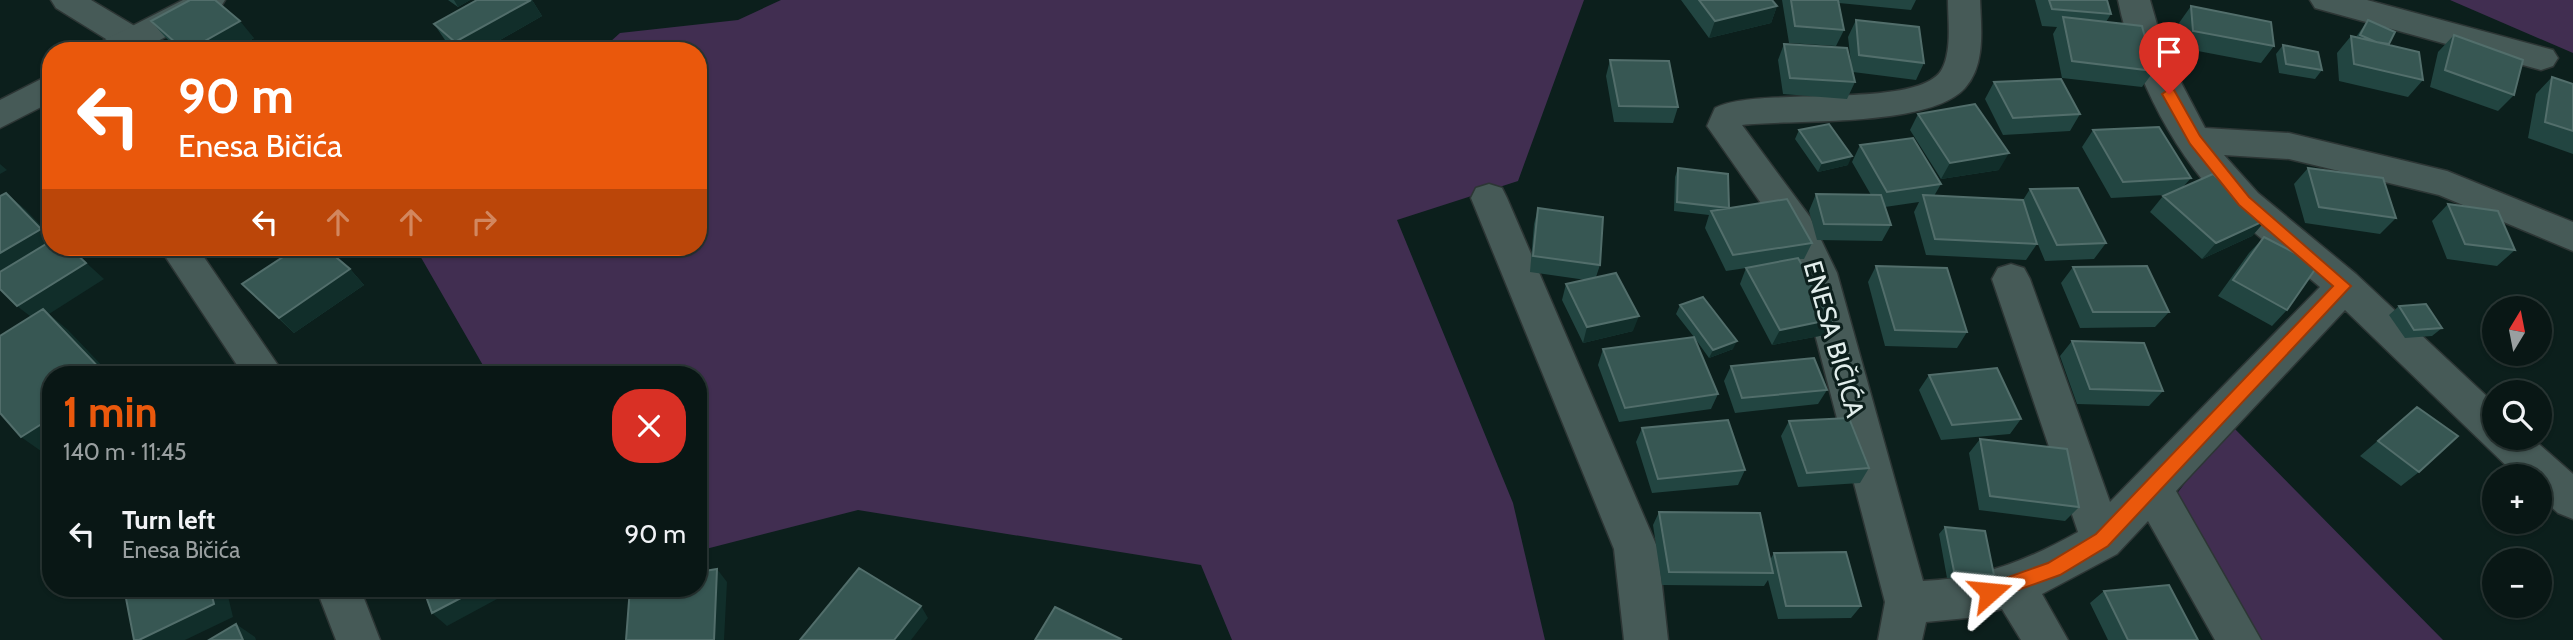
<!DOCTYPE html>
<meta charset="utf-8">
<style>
body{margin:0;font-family:Cabin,sans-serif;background:#12201e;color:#f1f3f6;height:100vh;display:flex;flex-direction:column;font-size:26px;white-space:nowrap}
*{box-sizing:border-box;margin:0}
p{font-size:23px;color:#999fa0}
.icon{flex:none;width:38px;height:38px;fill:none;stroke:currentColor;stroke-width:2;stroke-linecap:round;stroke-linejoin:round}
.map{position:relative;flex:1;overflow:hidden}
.panel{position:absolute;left:42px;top:366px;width:665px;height:231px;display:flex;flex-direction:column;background:#091715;border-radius:28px;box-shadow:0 2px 5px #0004,0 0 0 2px #293634}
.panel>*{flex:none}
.banner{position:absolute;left:42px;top:42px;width:665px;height:214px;border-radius:28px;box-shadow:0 2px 5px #0004,0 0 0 2px #293634;background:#ea580c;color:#fff;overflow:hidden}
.needle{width:46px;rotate:10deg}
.buttons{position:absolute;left:2482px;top:296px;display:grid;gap:14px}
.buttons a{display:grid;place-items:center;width:70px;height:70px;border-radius:50%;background:#091715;box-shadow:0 2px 5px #0004,0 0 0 2px #293634;font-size:35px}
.pin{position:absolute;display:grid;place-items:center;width:60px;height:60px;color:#fff;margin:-72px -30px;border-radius:50% 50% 50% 0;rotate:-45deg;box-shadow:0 0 7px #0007}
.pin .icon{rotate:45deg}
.me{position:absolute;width:77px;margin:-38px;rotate:72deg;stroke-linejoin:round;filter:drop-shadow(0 0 5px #0008)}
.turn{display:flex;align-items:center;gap:24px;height:147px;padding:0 21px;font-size:32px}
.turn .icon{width:91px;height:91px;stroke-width:2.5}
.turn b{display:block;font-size:49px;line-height:60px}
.lanes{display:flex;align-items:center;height:66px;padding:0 21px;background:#0003;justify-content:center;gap:35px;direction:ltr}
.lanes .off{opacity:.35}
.round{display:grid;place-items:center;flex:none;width:74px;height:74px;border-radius:28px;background:#12201e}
.overview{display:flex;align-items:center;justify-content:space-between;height:119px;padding:0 21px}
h1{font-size:42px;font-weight:700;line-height:52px;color:#ea580c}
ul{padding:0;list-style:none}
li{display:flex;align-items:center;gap:21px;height:98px;padding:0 21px}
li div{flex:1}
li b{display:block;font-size:26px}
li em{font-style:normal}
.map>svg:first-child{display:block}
</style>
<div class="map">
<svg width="2573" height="640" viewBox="0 0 2573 640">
<rect width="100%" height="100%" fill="#0c1f1c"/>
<!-- green -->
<path fill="#412e51" d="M 781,0 L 1584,0 L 1518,181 L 1397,220 L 1513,503 L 1545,640 L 1232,640 L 1201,565 L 858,510 L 698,551 L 698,374 L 488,374 L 415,247 L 698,247 L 698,51 L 600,51 L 620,33 L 738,20 Z
M 2450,0 L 2573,0 L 2573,53 Z
M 2230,424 L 2443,640 L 2247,640 L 2172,500 Z"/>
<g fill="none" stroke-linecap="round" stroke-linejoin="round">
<defs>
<path id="street" d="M 51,0 L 91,0 L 143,31 L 147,39 L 143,47 L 131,50 L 119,47 L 56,8 Z
M 1948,0 L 1980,0 C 1981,28 1986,65 1965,88 C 1929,128 1794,119 1742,125 L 1810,217 L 1837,273 L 1923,581 C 1981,579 2028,560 2078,532 L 1992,279 L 1998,268 L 2011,264 L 2024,268 L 2030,279 L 2110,502 L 2320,287 C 2291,262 2261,240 2234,214 C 2176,159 2134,78 2118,0 L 2150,0 L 2165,52 L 2205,128 L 2289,133 L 2447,171 L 2573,222 L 2573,251 L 2439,195 L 2289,159 L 2224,155 L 2258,193 L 2356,274 L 2494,403 L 2494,438 L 2532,438 L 2573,474 L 2573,519 L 2558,513 L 2539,496 L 2539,476 L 2517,476 L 2345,310 L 2176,491 L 2261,640 L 2215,640 L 2148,521 L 2117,554 L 2042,594 L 2068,640 L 2021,640 L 2002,609 L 1967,618 L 1926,622 L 1922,640 L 1878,640 L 1885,602 L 1799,273 L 1782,233 L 1707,126 L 1715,108 C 1758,85 1920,111 1942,69 C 1952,50 1948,21 1948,0 Z
M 2310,0 L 2367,0 L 2553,50 L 2558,58 L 2553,66 L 2541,70 L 2315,8 Z
M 1489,184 L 1502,188 L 1507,198 L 1658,549 L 1668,640 L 1624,640 L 1614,549 L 1471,198 L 1476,188 Z
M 159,247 L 197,247 L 284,374 L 243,374 Z
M 316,588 L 360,588 L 380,640 L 336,640 Z"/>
<path id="secondary" d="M 183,0 L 225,0 L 220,8 L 139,51 L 95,51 L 99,43 Z
M 51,74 L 51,102 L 0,128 L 0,100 Z"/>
</defs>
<!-- street casing -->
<use href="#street" stroke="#2d3635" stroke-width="3"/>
<!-- secondary casing -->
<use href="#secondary" stroke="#2d3635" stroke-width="3"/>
<!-- street -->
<use href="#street" fill="#465a57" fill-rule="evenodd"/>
<!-- secondary -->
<use href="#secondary" fill="#465a57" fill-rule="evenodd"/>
</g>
<!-- wall -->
<path fill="#224541" d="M 448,0 L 470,0 L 458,7 Z
M 477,0 L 532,0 L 542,16 L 481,51 L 457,51 L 445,40 L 434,24 Z
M 1681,0 L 1772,0 L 1777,6 L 1771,23 L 1709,38 Z
M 1782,0 L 1916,0 L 1911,10 L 1839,3 L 1844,30 L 1836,46 L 1789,43 Z
M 2035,0 L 2107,0 L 2111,14 L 2106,22 L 2154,71 L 2142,87 L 2062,78 L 2053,34 L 2057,27 L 2042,26 Z
M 2191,6 L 2274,46 L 2261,63 L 2182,48 L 2179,23 Z
M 1856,20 L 1924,63 L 1916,80 L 1853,72 L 1855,82 L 1847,99 L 1783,94 L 1778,60 L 1784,44 L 1851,63 L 1848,37 Z
M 2368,20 L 2388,44 L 2423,80 L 2408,97 L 2339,81 L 2337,53 L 2351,36 L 2356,37 Z
M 151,21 L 254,38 L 232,51 L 181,51 L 166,38 Z
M 2454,35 L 2514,95 L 2498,111 L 2430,87 L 2438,52 Z
M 2283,45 L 2322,70 L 2315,79 L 2279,73 L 2276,54 Z
M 1610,60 L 1678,107 L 1673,123 L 1614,122 L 1606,76 Z
M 2552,77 L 2573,84 L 2573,154 L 2528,138 L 2536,94 Z
M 1994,82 L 2080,114 L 2070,131 L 2003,135 L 1985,99 Z
M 1918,114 L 1999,170 L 1941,179 L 1910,130 Z
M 1799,130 L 1848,165 L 1818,172 L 1795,139 Z
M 2093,130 L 2191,178 L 2183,187 L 2266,220 L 2252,236 L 2202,259 L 2150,212 L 2163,196 L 2165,195 L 2111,198 L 2082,147 Z
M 1860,145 L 1941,184 L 1934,196 L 2023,200 L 2030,189 L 2106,243 L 2094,259 L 2045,261 L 2037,242 L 2037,244 L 2026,260 L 1926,255 L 1914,212 L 1919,202 L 1885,207 L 1891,225 L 1882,241 L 1817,240 L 1809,211 L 1816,194 L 1871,195 L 1852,162 Z
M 1678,168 L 1728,209 L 1812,243 L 1804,259 L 1799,259 L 1833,319 L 1825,335 L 1772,345 L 1740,284 L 1746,268 L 1726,271 L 1705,228 L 1709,215 L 1674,211 L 1675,177 Z
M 2308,168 L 2396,218 L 2380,234 L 2305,223 L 2294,184 Z
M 2448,204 L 2515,250 L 2497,266 L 2447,259 L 2432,221 Z
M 1538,208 L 1600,265 L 1596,277 L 1633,331 L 1583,343 L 1562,300 L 1566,284 L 1586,280 L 1530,272 L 1534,224 Z
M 2264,237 L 2287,310 L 2272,326 L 2218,296 L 2249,253 Z
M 225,247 L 250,247 L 239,255 Z
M 1876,266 L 1967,332 L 1957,348 L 1885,346 L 1868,282 Z
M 2073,267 L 2169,312 L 2155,327 L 2080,328 L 2061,283 Z
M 350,269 L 364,285 L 294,333 L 242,284 Z
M 1680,305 L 1733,349 L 1709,358 L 1694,337 L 1718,394 L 1711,409 L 1619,422 L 1598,365 L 1603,349 L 1694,337 L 1676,314 Z
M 2399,306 L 2442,328 L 2432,336 L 2405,338 L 2389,315 Z
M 2072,341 L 2163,391 L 2149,406 L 2077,404 L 2060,356 Z
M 1731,366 L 1827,390 L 1818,404 L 1735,413 L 1724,381 Z
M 1929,375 L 2021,419 L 2010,434 L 1941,440 L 1919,390 Z
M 2417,407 L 2419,472 L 2401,486 L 2360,456 Z
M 1789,421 L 1869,468 L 1860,483 L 1798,487 L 1781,436 Z
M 1642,428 L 1745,470 L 1738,485 L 1652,493 L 1636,442 Z
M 1980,439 L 2079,507 L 2065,521 L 1979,510 L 1969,453 Z
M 1659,512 L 1770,560 L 1774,553 L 1861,606 L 1851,618 L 1778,619 L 1768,580 L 1764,586 L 1662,585 L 1653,525 Z
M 1945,527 L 1994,575 L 1988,583 L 1947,578 L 1939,534 Z
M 2104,591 L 2198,640 L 2108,640 L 2090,603 Z"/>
<!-- shaded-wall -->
<path fill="#112e2a" d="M 454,0 L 470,0 L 458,7 Z
M 531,0 L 532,0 L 542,16 L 481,51 L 461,51 L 455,42 Z
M 1777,6 L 1771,23 L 1709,38 L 1715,21 Z
M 240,21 L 254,38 L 232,51 L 187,51 Z
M 2009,153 L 1999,170 L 1941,179 L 1950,163 Z
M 1852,156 L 1848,165 L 1818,172 L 1822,163 Z
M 0,164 L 7,170 L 0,174 Z
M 6,193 L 25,209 L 51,236 L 51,247 L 0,280 L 0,253 Z
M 2266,220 L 2252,236 L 2202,259 L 2216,243 Z
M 69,247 L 104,279 L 49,314 L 68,330 L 110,374 L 105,374 L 17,306 Z
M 230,247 L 250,247 L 239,255 Z
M 350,269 L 364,285 L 294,333 L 279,318 Z
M 1639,316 L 1633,331 L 1583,343 L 1587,327 Z
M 1833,319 L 1825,335 L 1772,345 L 1780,330 Z
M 1737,341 L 1733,349 L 1709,358 L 1713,350 Z
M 51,418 L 51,454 L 48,456 L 21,437 Z
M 717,569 L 727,582 L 724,640 L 714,640 Z
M 210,588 L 226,588 L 233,617 L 185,640 L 139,640 Z
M 480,588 L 492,588 L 497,599 L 447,626 L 432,613 Z
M 921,606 L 928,618 L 911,640 L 894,640 Z
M 236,624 L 255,637 L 256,640 L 243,640 Z"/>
<!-- building -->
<path fill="#375753" stroke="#526e6b" stroke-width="2" d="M 190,0 L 215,0 L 240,21 L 187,51 L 185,51 L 151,21 Z
M 477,0 L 531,0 L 455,42 L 434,24 Z
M 1699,0 L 1772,0 L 1777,6 L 1715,21 Z
M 1791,0 L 1838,0 L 1844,30 L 1795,26 Z
M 2049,0 L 2107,0 L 2111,14 L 2052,9 Z
M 2191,6 L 2271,22 L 2274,46 L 2193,31 Z
M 2063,17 L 2142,26 L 2154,71 L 2072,61 Z
M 1856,20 L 1919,27 L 1924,63 L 1859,55 Z
M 2368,20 L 2395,32 L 2389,44 L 2376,42 L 2360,35 Z
M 2454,35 L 2523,60 L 2514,95 L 2445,70 Z
M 2351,36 L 2419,52 L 2423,80 L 2354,64 Z
M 1784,44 L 1847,48 L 1855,82 L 1790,78 Z
M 2283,45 L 2318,52 L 2322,70 L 2286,64 Z
M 137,46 L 144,51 L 130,51 Z
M 1610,60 L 1669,61 L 1678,107 L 1619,106 Z
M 2552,77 L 2573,84 L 2573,131 L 2545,122 Z
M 2061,79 L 2080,114 L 2013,118 L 1994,82 Z
M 1975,104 L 2009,153 L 1950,163 L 1918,114 Z
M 1829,124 L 1852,156 L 1822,163 L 1799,130 Z
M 2159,127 L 2191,178 L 2123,182 L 2093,130 Z
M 1913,138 L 1941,184 L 1887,192 L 1860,145 Z
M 1678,168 L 1728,174 L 1729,208 L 1677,202 Z
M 2308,168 L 2383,178 L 2396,218 L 2319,207 Z
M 2213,174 L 2266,220 L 2216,243 L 2163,196 Z
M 2078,188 L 2106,243 L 2057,245 L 2030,189 Z
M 6,193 L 41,229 L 0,253 L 0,196 Z
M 1816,194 L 1881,195 L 1891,225 L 1824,224 Z
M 1923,195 L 2023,200 L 2037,244 L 1935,239 Z
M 1787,199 L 1812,243 L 1733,255 L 1711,211 Z
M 2448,204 L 2498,211 L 2515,250 L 2465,244 Z
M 1538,208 L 1603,217 L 1600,265 L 1533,256 Z
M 2264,237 L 2318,265 L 2287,310 L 2233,280 Z
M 51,241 L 51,247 L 69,247 L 86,263 L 17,306 L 0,289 L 0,272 Z
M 298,247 L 324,247 L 350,269 L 279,318 L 242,284 Z
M 1798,258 L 1833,319 L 1780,330 L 1746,268 Z
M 1876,266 L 1947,268 L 1967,332 L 1895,330 Z
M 2147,266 L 2169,312 L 2093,312 L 2073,267 Z
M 1616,273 L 1639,316 L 1587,327 L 1566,284 Z
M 1703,297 L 1737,341 L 1713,350 L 1680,305 Z
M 2426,304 L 2442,328 L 2414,330 L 2399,306 Z
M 43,309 L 105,374 L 51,374 L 51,418 L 21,437 L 0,413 L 0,336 Z
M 1694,337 L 1718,394 L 1625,408 L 1603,349 Z
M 2072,341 L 2144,343 L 2163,391 L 2090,389 Z
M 1814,358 L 1827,390 L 1742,398 L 1731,366 Z
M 404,367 L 409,374 L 391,374 Z
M 1997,368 L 2021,419 L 1952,425 L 1929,375 Z
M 2417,407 L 2458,436 L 2419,472 L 2378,441 Z
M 1849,418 L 1869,468 L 1807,473 L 1789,421 Z
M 1728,420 L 1745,470 L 1658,479 L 1642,428 Z
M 1980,439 L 2067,449 L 2079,507 L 1990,496 Z
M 1659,512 L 1760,513 L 1773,573 L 1669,572 Z
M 1945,527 L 1985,531 L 1994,575 L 1954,571 Z
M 1846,552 L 1861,606 L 1786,606 L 1774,553 Z
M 859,568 L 921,606 L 894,640 L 800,640 Z
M 717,569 L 714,640 L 626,640 L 630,588 L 698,588 L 698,572 Z
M 2169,585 L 2198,640 L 2128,640 L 2104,591 Z
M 124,588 L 210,588 L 214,604 L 139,640 L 134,640 Z
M 423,588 L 480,588 L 432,613 Z
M 1055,607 L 1121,639 L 1120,640 L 1035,640 Z
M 236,624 L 243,640 L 209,640 Z"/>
<!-- route -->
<path fill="#ea580c" stroke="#983908" stroke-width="2" d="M 2169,89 L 2174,90 L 2200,136 L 2249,197 L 2351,286 L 2108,546 L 2060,575 L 1990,600 L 1983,597 L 1980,592 L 1983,586 L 2048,563 L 2096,534 L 2333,286 L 2239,205 L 2190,144 L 2162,94 Z"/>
<g text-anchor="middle" stroke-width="6" stroke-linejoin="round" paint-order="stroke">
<!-- street labels -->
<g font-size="26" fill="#e1edeb" stroke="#0c1f1c">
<text transform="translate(1834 339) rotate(74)" y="9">ENESA BIČIĆA</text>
</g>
</g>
</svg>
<div class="buttons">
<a><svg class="needle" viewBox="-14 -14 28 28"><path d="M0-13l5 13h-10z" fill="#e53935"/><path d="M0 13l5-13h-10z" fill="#999fa0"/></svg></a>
<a><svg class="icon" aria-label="search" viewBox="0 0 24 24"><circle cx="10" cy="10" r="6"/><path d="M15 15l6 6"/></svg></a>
<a>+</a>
<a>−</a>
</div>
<div class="pin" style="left:2169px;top:94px;background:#d93025"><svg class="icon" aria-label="arrive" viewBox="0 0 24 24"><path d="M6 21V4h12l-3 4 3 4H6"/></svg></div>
<svg class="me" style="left:1990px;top:592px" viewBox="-20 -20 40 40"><path d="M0-17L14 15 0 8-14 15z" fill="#ea580c" stroke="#fff" stroke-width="4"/></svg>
<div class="banner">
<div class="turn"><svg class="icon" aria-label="left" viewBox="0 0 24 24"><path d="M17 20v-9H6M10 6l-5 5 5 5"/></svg><div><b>90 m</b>Enesa Bičića</div></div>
<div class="lanes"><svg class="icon" aria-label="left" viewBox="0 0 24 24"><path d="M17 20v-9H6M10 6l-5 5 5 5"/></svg><svg class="icon off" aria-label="ahead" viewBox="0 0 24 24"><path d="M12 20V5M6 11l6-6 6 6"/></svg><svg class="icon off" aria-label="ahead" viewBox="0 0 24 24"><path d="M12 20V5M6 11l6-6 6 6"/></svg><svg class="icon off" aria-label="right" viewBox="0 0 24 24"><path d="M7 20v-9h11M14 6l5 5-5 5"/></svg></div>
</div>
<section class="panel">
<div class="overview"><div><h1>1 min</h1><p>140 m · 11:45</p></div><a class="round" style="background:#d93025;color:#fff"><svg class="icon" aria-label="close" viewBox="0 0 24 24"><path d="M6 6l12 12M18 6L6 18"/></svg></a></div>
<ul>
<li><svg class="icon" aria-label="left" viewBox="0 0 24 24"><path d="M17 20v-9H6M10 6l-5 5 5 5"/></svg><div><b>Turn left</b><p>Enesa Bičića</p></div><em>90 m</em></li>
</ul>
</section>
</div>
